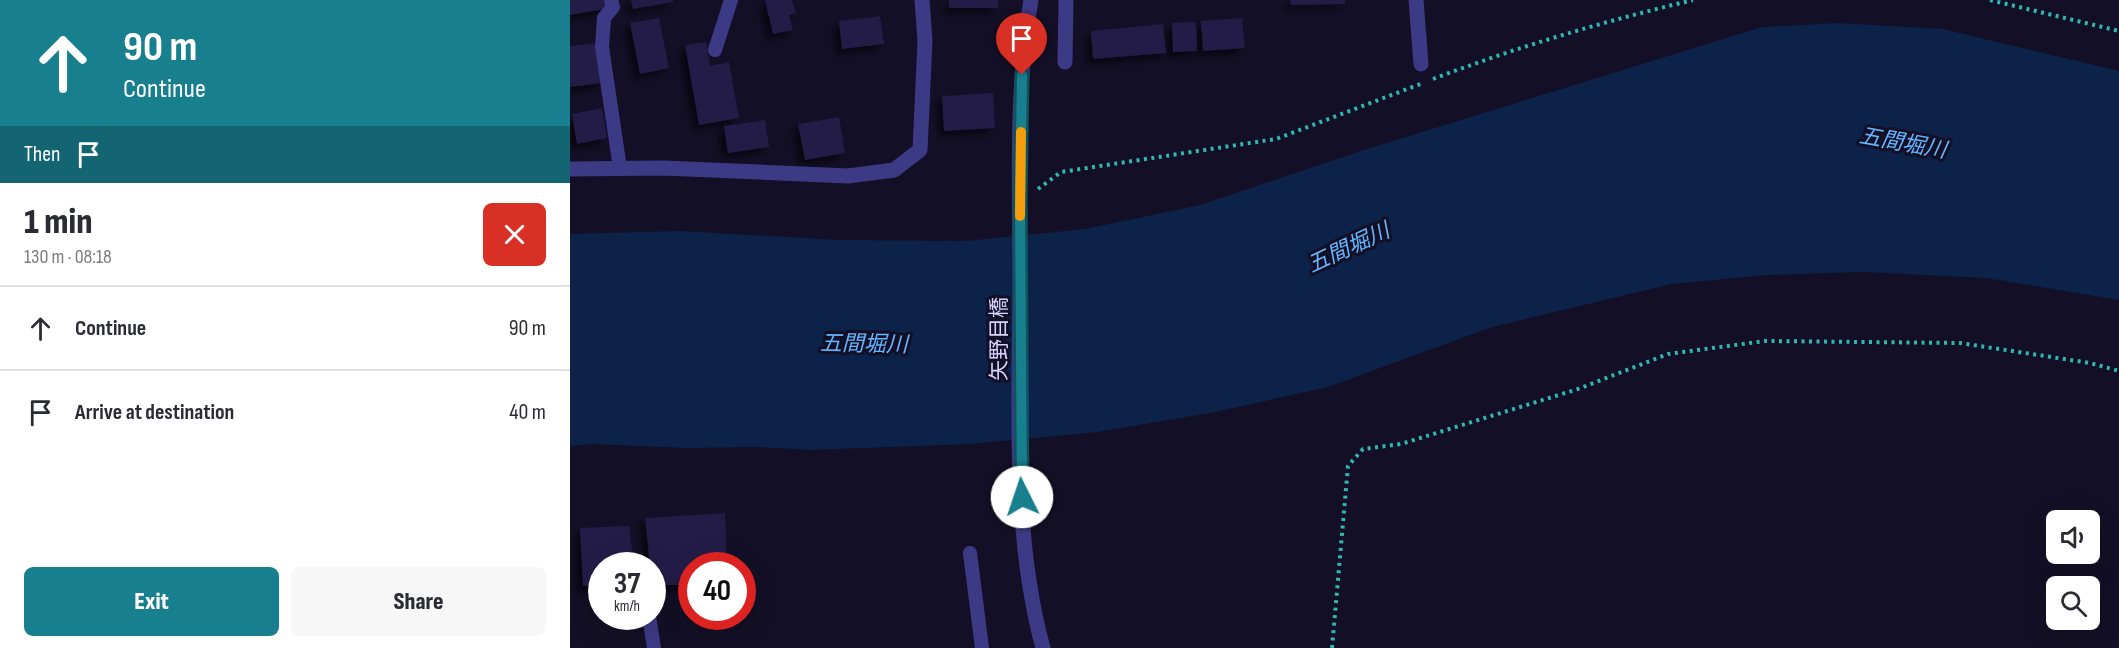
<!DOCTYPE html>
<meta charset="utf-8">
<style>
body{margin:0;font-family:"Sofia Sans Condensed","Noto Sans JP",sans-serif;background:#f7f7f7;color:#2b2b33;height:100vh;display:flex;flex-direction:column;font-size:22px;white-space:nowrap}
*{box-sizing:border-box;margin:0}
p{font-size:20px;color:#7c7c81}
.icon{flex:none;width:33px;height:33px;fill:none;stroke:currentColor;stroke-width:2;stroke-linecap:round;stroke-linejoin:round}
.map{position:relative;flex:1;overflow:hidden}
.side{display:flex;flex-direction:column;background:#fff;width:570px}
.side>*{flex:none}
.hud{background:#187f8f;color:#fff;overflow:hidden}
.buttons{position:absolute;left:1476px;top:510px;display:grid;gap:12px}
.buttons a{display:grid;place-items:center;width:54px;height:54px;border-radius:9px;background:#fff;box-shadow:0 6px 24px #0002;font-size:30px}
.speed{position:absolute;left:18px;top:552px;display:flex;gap:12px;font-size:30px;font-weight:700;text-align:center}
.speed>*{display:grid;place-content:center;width:78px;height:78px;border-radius:50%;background:#fff;box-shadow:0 6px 24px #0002;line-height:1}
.speed small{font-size:15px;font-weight:400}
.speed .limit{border:9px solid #d22;background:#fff;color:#111}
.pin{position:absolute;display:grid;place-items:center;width:51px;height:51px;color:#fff;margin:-62px -26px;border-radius:50% 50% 50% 0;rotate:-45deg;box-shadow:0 0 6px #0007}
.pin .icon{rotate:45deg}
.me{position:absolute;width:66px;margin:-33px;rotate:356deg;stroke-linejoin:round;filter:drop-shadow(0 0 4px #0008)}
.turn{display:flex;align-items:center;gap:21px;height:126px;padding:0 24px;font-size:27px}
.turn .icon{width:78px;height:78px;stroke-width:2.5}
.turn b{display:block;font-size:42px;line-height:51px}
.then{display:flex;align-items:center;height:57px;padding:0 24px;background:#0003;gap:12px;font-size:22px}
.round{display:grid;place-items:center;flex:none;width:63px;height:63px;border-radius:9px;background:#f7f7f7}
.overview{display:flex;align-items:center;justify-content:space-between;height:102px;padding:0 24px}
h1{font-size:36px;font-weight:800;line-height:45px}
.button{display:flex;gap:12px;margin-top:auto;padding:12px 24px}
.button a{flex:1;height:69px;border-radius:9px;background:#187f8f;color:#fff;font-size:24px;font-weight:800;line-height:69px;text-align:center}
.button a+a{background:#f7f7f7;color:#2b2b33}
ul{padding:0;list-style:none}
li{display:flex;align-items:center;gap:18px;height:84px;padding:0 24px;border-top:2px solid #e1e1e2}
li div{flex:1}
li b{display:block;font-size:22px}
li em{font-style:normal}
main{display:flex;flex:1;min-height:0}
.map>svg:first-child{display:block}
</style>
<main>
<section class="side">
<div class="hud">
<div class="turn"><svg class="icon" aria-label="ahead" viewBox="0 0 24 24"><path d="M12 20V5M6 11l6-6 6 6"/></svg><div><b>90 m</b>Continue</div></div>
<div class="then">Then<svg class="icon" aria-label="arrive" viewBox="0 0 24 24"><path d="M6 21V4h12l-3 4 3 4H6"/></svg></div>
</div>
<div class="overview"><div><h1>1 min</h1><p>130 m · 08:18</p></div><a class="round" style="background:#d93025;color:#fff"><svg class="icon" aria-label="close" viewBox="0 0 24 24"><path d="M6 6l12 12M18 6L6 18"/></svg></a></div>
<ul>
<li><svg class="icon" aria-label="ahead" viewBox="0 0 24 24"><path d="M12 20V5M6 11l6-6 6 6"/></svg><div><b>Continue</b></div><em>90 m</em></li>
<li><svg class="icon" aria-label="arrive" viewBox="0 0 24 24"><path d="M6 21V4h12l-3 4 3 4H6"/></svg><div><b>Arrive at destination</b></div><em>40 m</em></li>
</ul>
<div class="button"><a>Exit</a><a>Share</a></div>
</section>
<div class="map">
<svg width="1549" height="648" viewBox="0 0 1549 648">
<defs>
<filter id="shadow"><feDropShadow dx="-5.5" dy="5.5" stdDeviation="3" flood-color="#0009"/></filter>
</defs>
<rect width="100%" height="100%" fill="#130f26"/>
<!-- water -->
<path fill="#0c2248" d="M 1268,23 L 1373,29 L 1549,71 L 1549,300 L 1415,278 L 1293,272 L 1197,275 L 1102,284 L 922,327 L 758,387 L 645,412 L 528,432 L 400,444 L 240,450 L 189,447 L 117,448 L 22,444 L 0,446 L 0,234 L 111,231 L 269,240 L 395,241 L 515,229 L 630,205 L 797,149 L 1192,27 Z"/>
<!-- building -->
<path fill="#241b47" filter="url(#shadow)" d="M 0,0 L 38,0 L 40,8 L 0,15 Z
M 61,0 L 103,0 L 103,2 L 63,9 Z
M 195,0 L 222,0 L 226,13 L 219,15 L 223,30 L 203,34 Z
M 379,0 L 428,0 L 428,8 L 379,8 Z
M 721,0 L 775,0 L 775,4 L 721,5 Z
M 310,16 L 314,44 L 272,49 L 269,21 Z
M 89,18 L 99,68 L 70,74 L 60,23 Z
M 672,18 L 675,48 L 633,51 L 631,21 Z
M 626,22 L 627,51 L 603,52 L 602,23 Z
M 593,24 L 596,53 L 523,59 L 521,31 Z
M 136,42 L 140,66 L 159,62 L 169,118 L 129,125 L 115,45 Z
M 27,43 L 33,83 L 0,87 L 0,46 Z
M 423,93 L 425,128 L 374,131 L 372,96 Z
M 32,108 L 37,138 L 7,144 L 2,114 Z
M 269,117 L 275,153 L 235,160 L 228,124 Z
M 195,120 L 199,147 L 158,153 L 154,126 Z
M 155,513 L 157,566 L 122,566 L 122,585 L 82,585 L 75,518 Z
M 59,526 L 64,566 L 32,566 L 32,585 L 13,586 L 10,528 Z"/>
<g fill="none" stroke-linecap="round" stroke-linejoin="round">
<!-- path -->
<path stroke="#2fb8b0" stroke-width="4" stroke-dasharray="3 4.5" stroke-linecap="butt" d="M 1420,0 L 1549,31
M 863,79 C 947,47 1035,21 1123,0
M 468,189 L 491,172 L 706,139 L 853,83
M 762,648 L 778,466 L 793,449 L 831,444 L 1008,389 L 1098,354 L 1195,341 L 1390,343 L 1520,363 L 1549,371"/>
<!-- service -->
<path stroke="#3d3a85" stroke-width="14" d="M 41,0 L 43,7 L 34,18 L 32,47 L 50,168
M 145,50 L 161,0
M 400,553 L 412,648
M 79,616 L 84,648"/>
<!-- minor -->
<path stroke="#3d3a85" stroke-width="15" d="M 846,0 L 851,64
M 495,62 L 496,0
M 0,169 L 93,168 L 278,176 L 324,170 L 350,150 L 355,41 L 352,0"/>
<!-- tertiary -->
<path stroke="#3d3a85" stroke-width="15" d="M 461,0 C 445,92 450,188 450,281 C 450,402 441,530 473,648"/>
</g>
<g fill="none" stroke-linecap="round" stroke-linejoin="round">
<defs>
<path id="route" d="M 452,497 L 450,202 L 452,75"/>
</defs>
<!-- route casing -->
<use href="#route" stroke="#10535d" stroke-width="15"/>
<!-- route -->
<use href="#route" stroke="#187f8f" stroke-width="10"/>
<!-- slow -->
<path stroke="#f59e0b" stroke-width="10" d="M 450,216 L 451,132"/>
</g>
<g text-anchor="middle" stroke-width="6" stroke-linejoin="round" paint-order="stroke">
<!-- street labels -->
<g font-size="21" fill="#d9d4ff" stroke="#130f26">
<text transform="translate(429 339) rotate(-90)" y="7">矢野目橋</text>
</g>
<!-- water labels -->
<g font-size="22" font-style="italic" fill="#62b6ff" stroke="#130f26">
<text transform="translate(1333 142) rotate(10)" y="8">五間堀川</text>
<text transform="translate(778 247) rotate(-25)" y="8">五間堀川</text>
<text transform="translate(294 343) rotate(1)" y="8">五間堀川</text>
</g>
</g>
</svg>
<div class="buttons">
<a><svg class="icon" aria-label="sound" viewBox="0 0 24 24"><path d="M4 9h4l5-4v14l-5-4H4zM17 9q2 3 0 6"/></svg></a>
<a><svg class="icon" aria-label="search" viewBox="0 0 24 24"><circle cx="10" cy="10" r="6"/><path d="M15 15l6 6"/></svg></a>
</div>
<div class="speed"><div>37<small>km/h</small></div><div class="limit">40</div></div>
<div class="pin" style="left:452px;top:75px;background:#d93025"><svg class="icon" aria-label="arrive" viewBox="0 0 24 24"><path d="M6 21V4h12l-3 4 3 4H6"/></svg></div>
<svg class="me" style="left:452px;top:497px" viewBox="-20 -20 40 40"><circle r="19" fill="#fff"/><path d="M0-13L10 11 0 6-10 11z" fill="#187f8f"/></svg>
</div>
</main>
